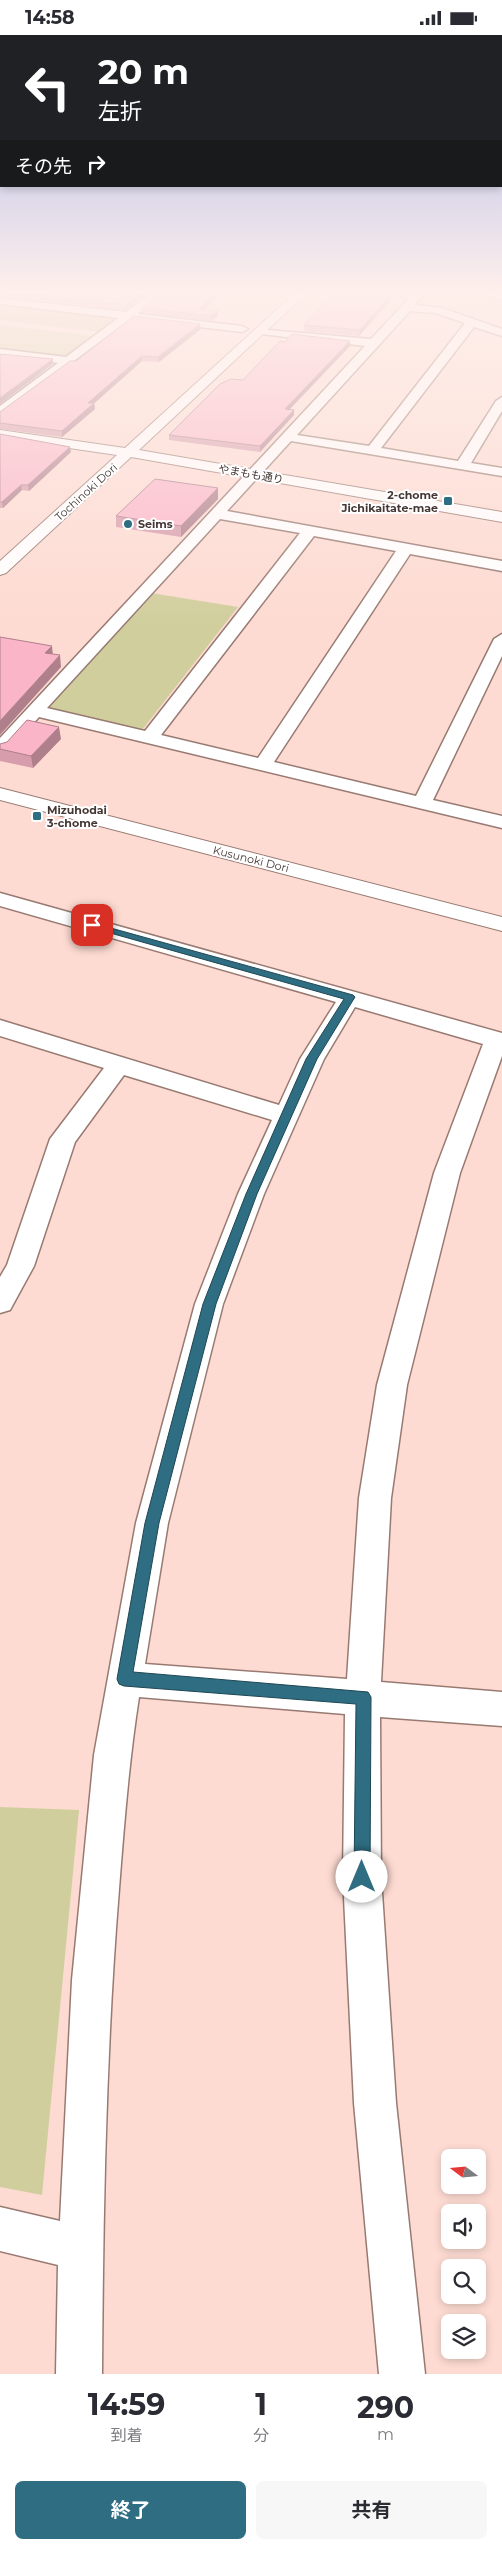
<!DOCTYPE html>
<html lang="ja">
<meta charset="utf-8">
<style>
body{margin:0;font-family:Montserrat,"Noto Sans JP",sans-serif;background:#f7f7f7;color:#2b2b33;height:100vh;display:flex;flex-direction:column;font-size:19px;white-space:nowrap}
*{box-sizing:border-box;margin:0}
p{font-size:16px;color:#7c7c81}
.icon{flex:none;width:28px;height:28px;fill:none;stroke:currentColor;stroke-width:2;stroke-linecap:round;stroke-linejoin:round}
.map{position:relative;height:2339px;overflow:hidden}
.panel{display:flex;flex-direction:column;background:#fff;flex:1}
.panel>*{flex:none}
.guide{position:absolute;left:0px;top:0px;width:502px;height:152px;box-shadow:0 2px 8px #0003;background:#202124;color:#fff;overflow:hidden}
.needle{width:32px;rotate:286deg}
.controls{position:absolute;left:441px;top:2114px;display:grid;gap:10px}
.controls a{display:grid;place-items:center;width:45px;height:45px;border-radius:8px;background:#fff;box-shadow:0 2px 8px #0003;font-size:25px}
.pin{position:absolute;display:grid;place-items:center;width:42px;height:42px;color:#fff;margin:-21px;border-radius:10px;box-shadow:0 2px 8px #0006}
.me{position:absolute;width:55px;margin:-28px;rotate:0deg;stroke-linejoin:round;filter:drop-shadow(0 0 4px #0008)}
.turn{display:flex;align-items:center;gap:18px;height:105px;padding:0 15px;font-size:22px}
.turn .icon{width:65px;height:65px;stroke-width:2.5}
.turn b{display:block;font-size:35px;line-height:42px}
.then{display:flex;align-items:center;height:48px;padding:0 15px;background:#0003;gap:10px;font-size:19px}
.eta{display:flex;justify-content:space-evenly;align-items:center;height:85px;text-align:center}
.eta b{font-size:30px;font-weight:700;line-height:35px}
.button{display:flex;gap:10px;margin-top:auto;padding:10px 15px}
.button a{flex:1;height:58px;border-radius:8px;background:#2e6d82;color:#fff;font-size:20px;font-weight:700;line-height:58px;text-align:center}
.button a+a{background:#f7f7f7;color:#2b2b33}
.status{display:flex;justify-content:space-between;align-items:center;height:35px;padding:0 25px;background:#fff;direction:ltr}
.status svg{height:14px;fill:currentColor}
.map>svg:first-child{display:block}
</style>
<div class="status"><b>14:58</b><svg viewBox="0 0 49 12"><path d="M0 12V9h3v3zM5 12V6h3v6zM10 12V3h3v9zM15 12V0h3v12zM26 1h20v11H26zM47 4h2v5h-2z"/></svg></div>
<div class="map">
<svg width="502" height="2339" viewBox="0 0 502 2339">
<rect width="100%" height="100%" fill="#fddbd2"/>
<!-- green -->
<path fill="#d1ce9e" d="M 4,269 L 120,282 L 100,297 L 0,285 L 0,272 Z
M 0,290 L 95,301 L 66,323 L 0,315 Z
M 151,558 L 238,572 L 142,695 L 48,672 Z
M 0,1772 L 79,1775 L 42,2160 L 0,2152 Z"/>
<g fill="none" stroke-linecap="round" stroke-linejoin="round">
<defs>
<path id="minor" d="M 153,257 L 165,257 L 138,279 L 242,291 L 248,294 L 242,297 L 130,284 L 0,381 L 0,371 L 58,328 L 0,320 L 0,314 L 66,322 L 118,283 L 0,269 L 0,263 L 126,277 Z
M 415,257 L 426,257 L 415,270 L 442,273 L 502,294 L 502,301 L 474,292 L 381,413 L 458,426 L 496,366 L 502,362 L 502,376 L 471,428 L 502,433 L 502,441 L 291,406 L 227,476 L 502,526 L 502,536 L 410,519 L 274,727 L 416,761 L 494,604 L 502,599 L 502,621 L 433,765 L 502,781 L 502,793 L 39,682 L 7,718 L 0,720 L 0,703 L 365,311 L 261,299 L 255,296 L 257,294 L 371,304 ZM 410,276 L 436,278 L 465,288 L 369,411 L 297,400 ZM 220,484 L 300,498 L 145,696 L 47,673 ZM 314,501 L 396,516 L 258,723 L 161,700 Z
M 481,257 L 502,259 L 502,265 L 482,259 Z
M 0,858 L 502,998 L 502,1021 L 460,1138 L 407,1350 L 391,1463 L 381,1647 L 502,1657 L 502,1691 L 380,1682 L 381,1842 L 396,2068 L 425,2339 L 379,2339 L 354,2068 L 343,1842 L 345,1679 L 139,1662 C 129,1726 124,1790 119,1854 C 106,2015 103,2177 102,2339 L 56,2339 L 58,2230 L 0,2216 L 0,2172 L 60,2186 L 72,1945 L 94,1720 L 136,1488 L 195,1269 L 238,1159 L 272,1085 L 124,1040 L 75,1107 L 34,1231 L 10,1275 L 0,1278 L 0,1242 L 7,1230 L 50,1104 L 104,1033 L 0,1001 L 0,985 L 279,1070 L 300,1024 L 336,967 L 0,871 ZM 355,972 L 483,1009 L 434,1138 L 377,1350 L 359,1463 L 347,1644 L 145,1629 L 168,1488 L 223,1269 L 264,1159 L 324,1024 Z"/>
<path id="tertiary" d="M 296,257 L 308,257 L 139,415 L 502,477 L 502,487 L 131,422 L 6,538 L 0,540 L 0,526 L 117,420 L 0,403 L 0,395 L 125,413 Z
M 0,753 L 502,882 L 502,896 L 0,765 Z"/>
</defs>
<!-- minor casing -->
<use href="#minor" stroke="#987a72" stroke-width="3"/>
<!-- tertiary casing -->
<use href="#tertiary" stroke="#987a72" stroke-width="2"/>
<!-- minor -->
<use href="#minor" fill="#fff" fill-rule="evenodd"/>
<!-- tertiary -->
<use href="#tertiary" fill="#fff" fill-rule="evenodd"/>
</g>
<!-- wall -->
<path fill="#d79dac" d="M 0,257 L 149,257 L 125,275 L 0,260 Z
M 161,257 L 223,257 L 204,274 L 218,276 L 218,281 L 211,286 L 143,278 L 142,273 Z
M 398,257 L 359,301 L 304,296 L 304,290 Z
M 201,294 L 159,327 L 142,326 L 94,368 L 95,374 L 62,402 L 0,394 L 0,377 L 76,326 Z
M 350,306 L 350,311 L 290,374 L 294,375 L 294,380 L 260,417 L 169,405 L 169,400 L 243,345 Z
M 0,399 L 71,417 L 29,456 L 22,455 L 3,473 L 0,473 Z
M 218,464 L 181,502 L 116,492 L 116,481 Z
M 61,704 L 33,733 L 0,726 L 0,709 Z"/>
<!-- shaded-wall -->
<path fill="#af7f8c" d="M 143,257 L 149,257 L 125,275 L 125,270 Z
M 218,257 L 223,257 L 199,279 L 199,274 Z
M 393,257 L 398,257 L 359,301 L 360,295 Z
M 218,276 L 218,281 L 211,286 L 211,281 Z
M 200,289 L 201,294 L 159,327 L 158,322 Z
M 350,306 L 350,311 L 285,379 L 285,374 Z
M 142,321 L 142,326 L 89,373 L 88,368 Z
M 53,324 L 53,329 L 0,369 L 0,363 Z
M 94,368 L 95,374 L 62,402 L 62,396 Z
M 294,375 L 294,380 L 260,417 L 260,411 Z
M 70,412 L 71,417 L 29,456 L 28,450 Z
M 21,450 L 22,455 L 3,473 L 2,467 Z
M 218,453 L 218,464 L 181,502 L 181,491 Z
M 52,611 L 53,622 L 45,618 Z
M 60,620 L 61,632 L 0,700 L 0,686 Z
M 59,692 L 61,704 L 33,733 L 31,721 Z"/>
<!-- building -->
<path fill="#fab6c8" stroke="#af7f8c" d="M 14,257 L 143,257 L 125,270 Z
M 161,257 L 218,257 L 199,274 L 218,276 L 211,281 L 142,273 Z
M 336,257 L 393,257 L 360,295 L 304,290 Z
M 134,281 L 200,289 L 158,322 L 142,321 L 88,368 L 94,368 L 62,396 L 0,388 L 0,377 L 70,326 L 76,326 Z
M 292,299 L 350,306 L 285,374 L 294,375 L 260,411 L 169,400 L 220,349 L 231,344 L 243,345 L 280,306 L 285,307 Z
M 0,319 L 53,324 L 0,363 Z
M 0,399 L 70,412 L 28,450 L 21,450 L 2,467 L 0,467 Z
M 155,444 L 218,453 L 181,491 L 116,481 Z
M 0,602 L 52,611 L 45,618 L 60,620 L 0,686 Z
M 27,685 L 59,692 L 31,721 L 0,714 L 0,709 L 7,707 Z"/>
<!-- sky -->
<linearGradient id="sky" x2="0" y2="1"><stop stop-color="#a8b6e8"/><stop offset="0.44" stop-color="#feefeb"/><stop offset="1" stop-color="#feefeb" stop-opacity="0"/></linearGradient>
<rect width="502" height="585" fill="url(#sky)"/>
<!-- route -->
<path fill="#2e6d82" stroke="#1e4754" d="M 89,887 L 353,960 L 355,962 L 317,1024 L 257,1159 L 216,1269 L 159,1488 L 133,1637 L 368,1657 L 371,1662 L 370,1842 L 368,1848 L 362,1850 L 356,1848 L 354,1842 L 356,1669 L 124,1651 L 119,1649 L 117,1644 L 145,1488 L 203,1269 L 246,1159 L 306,1024 L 344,964 L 89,892 Z"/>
<!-- markers -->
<g fill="#2e6d82" stroke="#fff" stroke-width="2">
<rect x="443" y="461" width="10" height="10" rx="2.5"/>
<circle cx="128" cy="489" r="5"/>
<rect x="32" y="776" width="10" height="10" rx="2.5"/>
</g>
<g text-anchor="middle" stroke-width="4" stroke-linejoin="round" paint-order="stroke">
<!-- far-street labels -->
<g font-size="11" fill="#453734" stroke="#fff">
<text transform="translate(251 439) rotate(10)" y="4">やまもも通り</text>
<text transform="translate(86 457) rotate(-42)" y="4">Tochinoki Dori</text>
<text transform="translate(251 824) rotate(14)" y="4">Kusunoki Dori</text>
</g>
<!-- far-poi labels -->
<g font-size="11" font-weight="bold" fill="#453734" stroke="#fff" text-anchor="start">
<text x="438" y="464" text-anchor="end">2-chome<tspan x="438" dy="13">Jichikaitate-mae</tspan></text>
<text x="138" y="493">Seims</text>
<text x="47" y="779">Mizuhodai<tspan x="47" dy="13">3-chome</tspan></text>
</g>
</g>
</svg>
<div class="controls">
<a><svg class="needle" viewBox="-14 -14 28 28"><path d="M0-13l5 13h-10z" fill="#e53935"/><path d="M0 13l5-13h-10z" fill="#7c7c81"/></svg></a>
<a><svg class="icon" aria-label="sound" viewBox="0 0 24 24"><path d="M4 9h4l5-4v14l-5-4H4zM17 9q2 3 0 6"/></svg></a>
<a><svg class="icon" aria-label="search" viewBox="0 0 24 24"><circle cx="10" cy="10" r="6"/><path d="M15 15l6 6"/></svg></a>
<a><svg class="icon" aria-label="layers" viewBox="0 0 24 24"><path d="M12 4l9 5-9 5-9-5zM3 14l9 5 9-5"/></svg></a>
</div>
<div class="pin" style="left:92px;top:890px;background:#d93025"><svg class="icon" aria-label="arrive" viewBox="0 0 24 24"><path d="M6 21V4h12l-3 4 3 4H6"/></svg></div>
<svg class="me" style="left:362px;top:1842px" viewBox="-20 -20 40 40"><circle r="19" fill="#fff"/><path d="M0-13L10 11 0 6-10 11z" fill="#2e6d82"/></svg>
<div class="guide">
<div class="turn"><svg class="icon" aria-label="left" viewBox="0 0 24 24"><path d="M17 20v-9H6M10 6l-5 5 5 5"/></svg><div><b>20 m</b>左折</div></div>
<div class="then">その先<svg class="icon" aria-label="right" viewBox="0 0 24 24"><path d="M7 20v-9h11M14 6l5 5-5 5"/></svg></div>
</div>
</div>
<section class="panel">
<div class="eta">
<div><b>14:59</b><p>到着</p></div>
<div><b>1</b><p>分</p></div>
<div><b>290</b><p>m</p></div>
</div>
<div class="button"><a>終了</a><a>共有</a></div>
</section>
